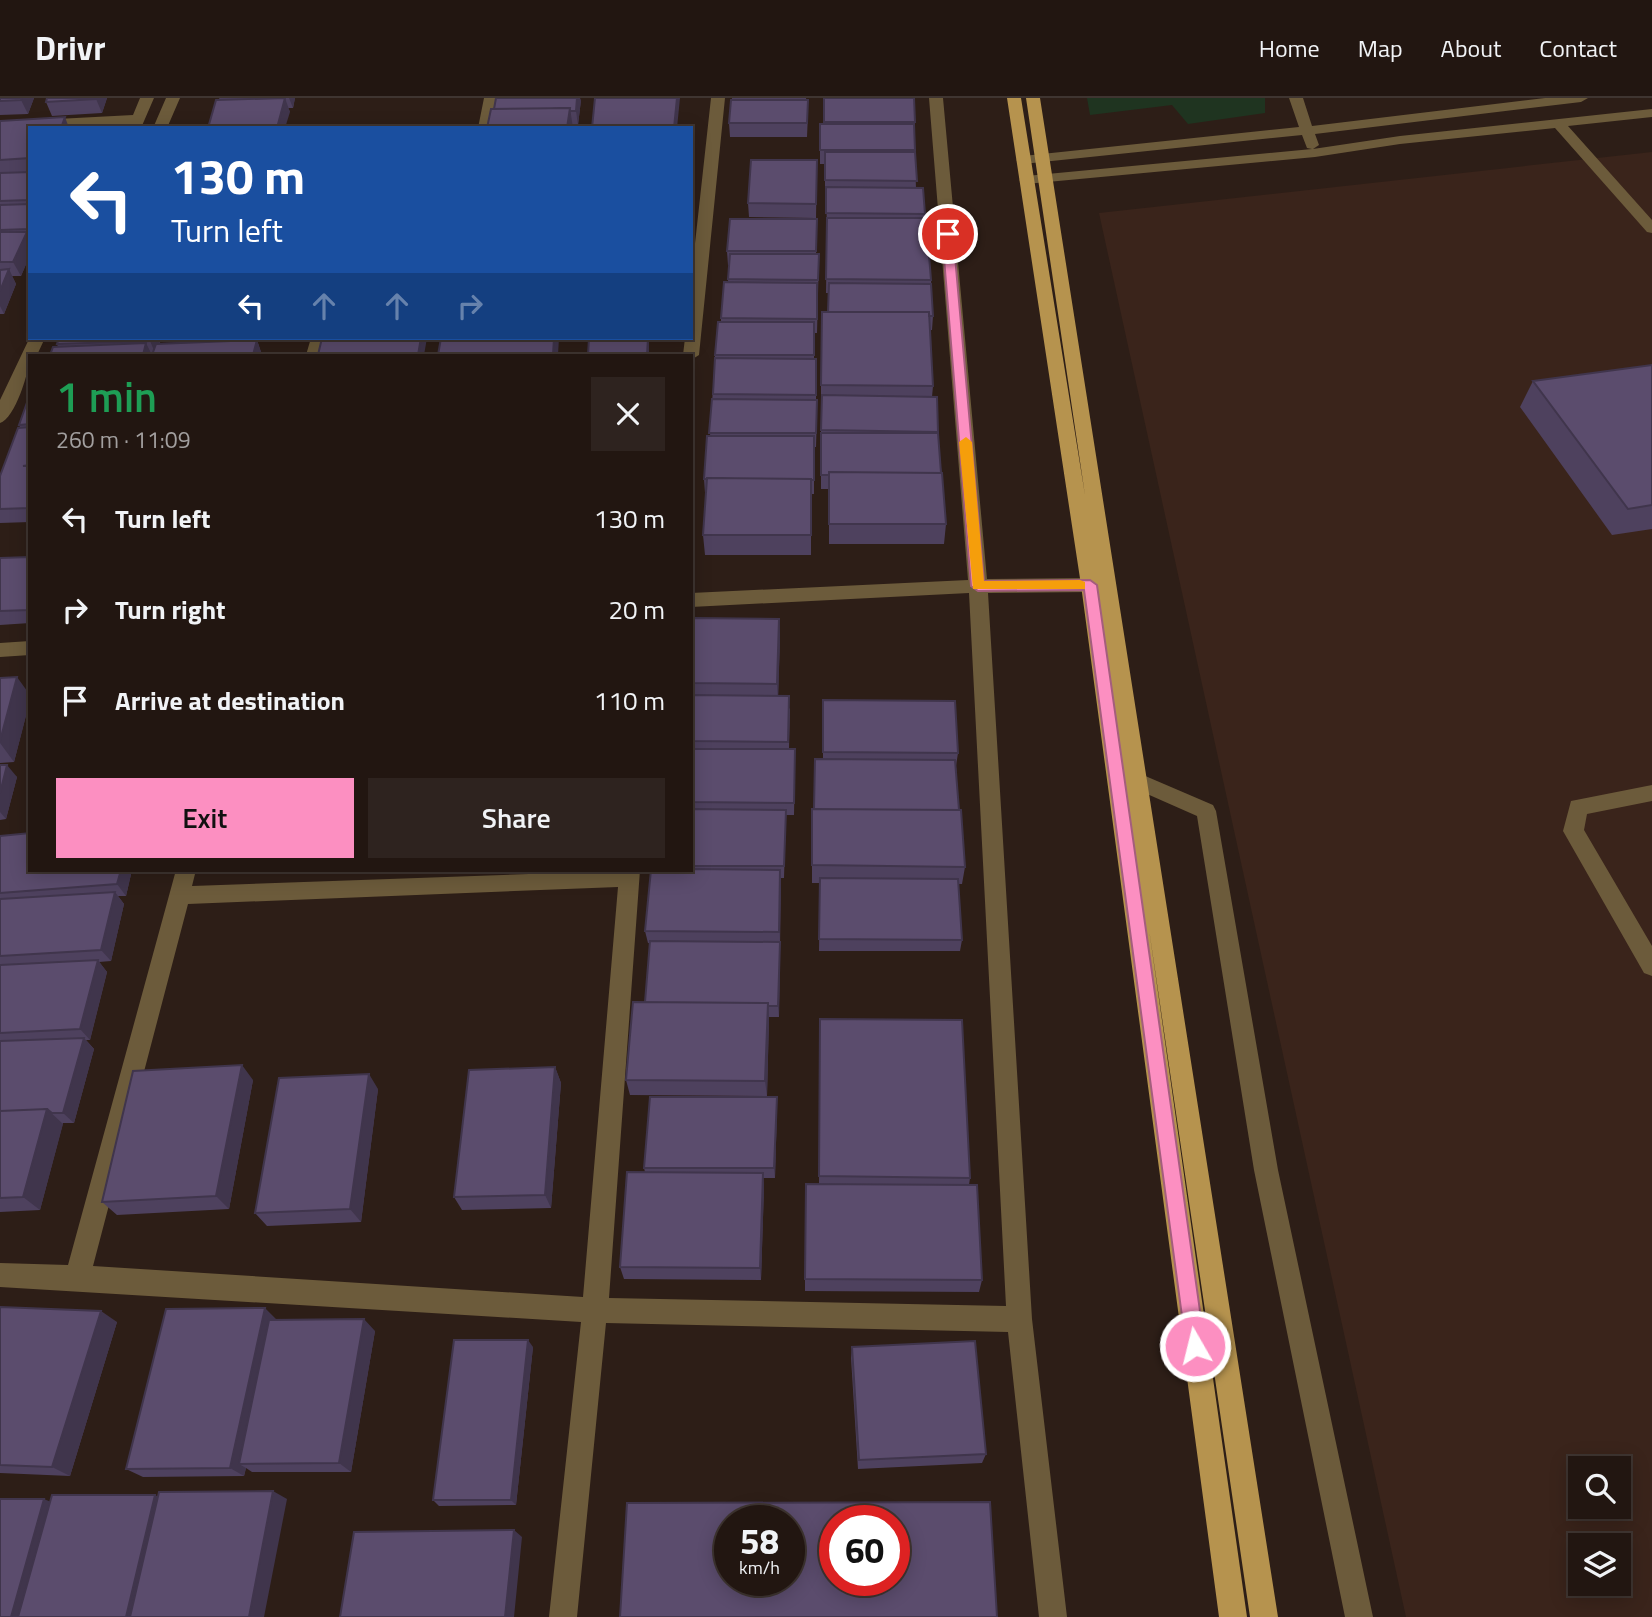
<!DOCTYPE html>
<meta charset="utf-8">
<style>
body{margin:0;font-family:"Titillium Web",sans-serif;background:#2e231f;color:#f1f3f6;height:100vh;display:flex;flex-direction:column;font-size:26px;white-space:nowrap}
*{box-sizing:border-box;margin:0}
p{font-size:23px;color:#a29f9f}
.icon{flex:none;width:38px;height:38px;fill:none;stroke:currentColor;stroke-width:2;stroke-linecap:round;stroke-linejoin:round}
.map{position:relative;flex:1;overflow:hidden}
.panel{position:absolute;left:28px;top:256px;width:665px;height:518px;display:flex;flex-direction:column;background:#221611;border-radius:0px;box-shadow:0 4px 18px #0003,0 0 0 2px #3f3531}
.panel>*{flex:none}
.banner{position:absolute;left:28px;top:28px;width:665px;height:214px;border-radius:0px;box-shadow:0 4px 18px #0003,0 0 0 2px #3f3531;background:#1a4fa0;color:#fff;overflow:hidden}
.fabs{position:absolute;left:1568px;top:1358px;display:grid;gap:14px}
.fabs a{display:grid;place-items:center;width:63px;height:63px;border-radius:0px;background:#221611;box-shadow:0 4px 18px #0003,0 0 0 2px #3f3531;font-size:35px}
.speed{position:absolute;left:714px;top:1407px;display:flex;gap:14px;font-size:35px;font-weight:700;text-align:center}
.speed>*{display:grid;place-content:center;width:91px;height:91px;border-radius:50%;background:#221611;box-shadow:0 4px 18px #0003,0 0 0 2px #3f3531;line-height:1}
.speed small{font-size:18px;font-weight:400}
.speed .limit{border:10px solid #d22;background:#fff;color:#111}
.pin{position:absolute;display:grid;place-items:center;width:60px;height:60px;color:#fff;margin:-30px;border:4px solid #fff;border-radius:50%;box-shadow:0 2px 7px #0007}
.me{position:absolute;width:77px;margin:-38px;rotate:352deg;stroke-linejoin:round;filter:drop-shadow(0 0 5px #0008)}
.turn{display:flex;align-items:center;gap:24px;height:147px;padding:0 28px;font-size:32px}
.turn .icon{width:91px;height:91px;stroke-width:2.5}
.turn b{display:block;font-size:49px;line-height:60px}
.lanes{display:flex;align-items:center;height:66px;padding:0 28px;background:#0003;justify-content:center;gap:35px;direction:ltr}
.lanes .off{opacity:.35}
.round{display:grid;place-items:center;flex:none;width:74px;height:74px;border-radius:0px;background:#2e231f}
.overview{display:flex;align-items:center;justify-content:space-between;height:119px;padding:0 28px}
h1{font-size:42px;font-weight:600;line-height:52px;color:#1e9e55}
.action{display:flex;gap:14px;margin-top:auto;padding:14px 28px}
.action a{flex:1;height:80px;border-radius:0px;background:#fc8fc1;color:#111;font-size:28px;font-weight:600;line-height:80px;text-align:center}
.action a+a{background:#2e231f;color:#f1f3f6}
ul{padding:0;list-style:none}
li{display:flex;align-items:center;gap:21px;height:91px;padding:0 28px}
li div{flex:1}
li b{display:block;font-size:26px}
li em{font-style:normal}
header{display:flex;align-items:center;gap:42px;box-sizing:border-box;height:98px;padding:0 35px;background:#221611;border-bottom:2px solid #3f3531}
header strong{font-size:33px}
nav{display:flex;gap:38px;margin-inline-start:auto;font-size:24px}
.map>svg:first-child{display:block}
</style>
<header>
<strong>Drivr</strong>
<nav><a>Home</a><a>Map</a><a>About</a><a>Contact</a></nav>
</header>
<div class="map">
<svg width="1652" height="1519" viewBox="0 0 1652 1519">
<rect width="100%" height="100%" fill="#2d1e17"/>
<!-- built -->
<path fill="#3a241b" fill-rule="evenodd" d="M 1652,54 L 1652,1519 L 1406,1519 L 1099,115 ZM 1580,1370 L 1619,1370 L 1619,1409 L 1580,1409 ZM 1580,1447 L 1619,1447 L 1619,1486 L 1580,1486 Z"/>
<!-- green -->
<path fill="#1f3420" d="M 1087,0 L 1265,0 L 1265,15 L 1188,26 L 1172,7 L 1090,17 Z"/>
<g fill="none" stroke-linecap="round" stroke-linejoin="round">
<!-- minor -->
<path fill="#6c5b3b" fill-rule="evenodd" d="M 140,0 L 154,0 L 141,30 L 127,30 L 129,26 L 0,32 L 0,24 L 133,17 Z
M 166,0 L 180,0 L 167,30 L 153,30 Z
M 484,0 L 498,0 L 492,30 L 478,30 Z
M 711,0 L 725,0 L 699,257 L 691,262 L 691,257 L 683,257 L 685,240 L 691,240 L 691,182 Z
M 929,0 L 943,0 L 987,481 L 1090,480 L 1096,482 L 1099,487 L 1096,492 L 1090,494 L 988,495 L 1032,1221 L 1067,1519 L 1039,1519 L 1008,1234 L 606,1225 L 577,1519 L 549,1519 L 581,1224 L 0,1189 L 0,1165 L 68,1167 L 176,772 L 196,772 L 192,788 L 640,772 L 609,1200 L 1006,1208 L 969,495 L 691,509 L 691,495 L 968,482 ZM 618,789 L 583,1199 L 93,1168 L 188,806 Z
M 1289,0 L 1303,0 L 1312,28 L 1545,0 L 1588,0 L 1581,4 L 1315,36 L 1319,47 L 1313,51 L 1400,38 L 1652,11 L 1652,19 L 1568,28 L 1652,122 L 1652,135 L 1647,134 L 1555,30 L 1400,46 L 1315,59 L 1026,86 L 1019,82 L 1026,78 L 1312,51 L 1307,50 L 1302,37 L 1023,66 L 1016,62 L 1023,58 L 1299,29 Z
M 30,239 L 45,240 L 37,257 L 30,257 C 30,272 15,321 0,325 L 0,302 Z
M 311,240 L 327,240 L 322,257 L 306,257 Z
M 30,543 L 30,557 L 0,559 L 0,545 Z
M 1136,674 L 1213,707 L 1216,713 L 1278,1072 L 1373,1519 L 1345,1519 L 1254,1072 L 1197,718 L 1129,688 L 1126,682 L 1129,676 Z
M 1652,687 L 1652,703 L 1587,716 L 1584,732 L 1652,848 L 1652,878 L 1644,875 L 1563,733 L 1571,703 Z"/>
<!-- major -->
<path fill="#b6934e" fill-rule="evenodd" d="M 1007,0 L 1021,0 L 1085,397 L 1026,0 L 1040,0 L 1278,1519 L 1250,1519 L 1149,831 L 1247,1519 L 1219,1519 L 1081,487 Z"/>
</g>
<!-- wall -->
<path fill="#4e415e" d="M 0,0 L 34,0 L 28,16 L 0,17 Z
M 47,0 L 107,0 L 102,15 L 52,18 L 46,4 Z
M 219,0 L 295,0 L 293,10 L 288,10 L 290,14 L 220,2 Z
M 732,0 L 806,0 L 808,16 L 807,39 L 730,39 L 729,25 Z
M 823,0 L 915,24 L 914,36 L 916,90 L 925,116 L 931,182 L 933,218 L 932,232 L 930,232 L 933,288 L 932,299 L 937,299 L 938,335 L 946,426 L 944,446 L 829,446 L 829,391 L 821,391 L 821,287 L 828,214 L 829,195 L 826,195 L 827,129 L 826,96 L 825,96 L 825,66 L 820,66 L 820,26 L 824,26 Z
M 581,2 L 578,27 L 572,27 L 573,30 L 487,30 L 494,11 Z
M 0,23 L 30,30 L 30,157 L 21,178 L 12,178 L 16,186 L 4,216 L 0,216 Z
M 817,62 L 816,120 L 749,119 L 748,105 Z
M 817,121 L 816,156 L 819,156 L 818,196 L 817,235 L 814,235 L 814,261 L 816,261 L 816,302 L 817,316 L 816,349 L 814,349 L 814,396 L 811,396 L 811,457 L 705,457 L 703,437 L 706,395 L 705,395 L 704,381 L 710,338 L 715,257 L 721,224 L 721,220 L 728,184 L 729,167 L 728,167 L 727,153 Z
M 161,240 L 160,245 L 257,242 L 262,257 L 50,257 L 58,249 L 57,246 Z
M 1652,267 L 1652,431 L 1612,437 L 1520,309 L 1533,283 Z
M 30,296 L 30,424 L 0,425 L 0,378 L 20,329 L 19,327 Z
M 30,459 L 30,525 L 0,527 L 0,460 Z
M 691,520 L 779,521 L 780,540 L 778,598 L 790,611 L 789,651 L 795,664 L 794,717 L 786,717 L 784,780 L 781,780 L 779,919 L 769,919 L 767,998 L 630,997 L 626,982 L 645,904 L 650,845 L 648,845 L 645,833 L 691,772 Z
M 0,580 L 30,597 L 30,602 L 14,664 L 0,665 Z
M 823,602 L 958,655 L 956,668 L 959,712 L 965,769 L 962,786 L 958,786 L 962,842 L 960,853 L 819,853 L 820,785 L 812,785 L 812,767 L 814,711 L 823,661 Z
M 0,667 L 17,679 L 6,721 L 0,722 Z
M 0,738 L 30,772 L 132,772 L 126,798 L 118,798 L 124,806 L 111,863 L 99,864 L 107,874 L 90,942 L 86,942 L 94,951 L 74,1025 L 63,1025 L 40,1112 L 0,1114 Z
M 820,921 L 970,1080 L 969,1087 L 982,1182 L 979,1194 L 805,1193 L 805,1181 L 819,1086 Z
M 555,969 L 561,985 L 551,1110 L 462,1112 L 454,1099 Z
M 253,982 L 229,1111 L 117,1117 L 102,1104 Z
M 378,991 L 361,1124 L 267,1128 L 255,1115 Z
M 777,1009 L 775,1080 L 763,1080 L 764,1089 L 761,1182 L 624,1181 L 620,1169 L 645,1074 L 644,1070 Z
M 0,1209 L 117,1224 L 70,1378 L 0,1375 Z
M 277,1222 L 375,1233 L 351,1374 L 252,1374 L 246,1370 L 244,1378 L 143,1379 L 126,1371 Z
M 533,1249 L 516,1407 L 439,1408 L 433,1402 Z
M 852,1249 L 986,1356 L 982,1365 L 858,1371 L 851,1260 Z"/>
<!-- shaded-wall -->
<path fill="#40354c" d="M 22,0 L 34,0 L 28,16 L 21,2 Z
M 96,0 L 107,0 L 102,15 L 96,1 Z
M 285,0 L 290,14 L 285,30 L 277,30 Z
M 289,0 L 295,0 L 293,10 Z
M 577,0 L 580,0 L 581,2 L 578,27 L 576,13 Z
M 677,0 L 680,0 L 677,30 L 674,30 Z
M 570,10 L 573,30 L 567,30 Z
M 65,19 L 69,30 L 61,30 Z
M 27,134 L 30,140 L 30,157 L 21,178 L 13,164 Z
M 9,171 L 16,186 L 4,216 L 0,208 L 0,193 Z
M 150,240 L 161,240 L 156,257 L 150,243 Z
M 421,240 L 427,240 L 424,257 L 418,257 Z
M 554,240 L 559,240 L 558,257 L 553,257 Z
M 648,240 L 649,240 L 649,257 L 647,257 Z
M 257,242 L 262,257 L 253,257 Z
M 146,245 L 152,257 L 143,257 Z
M 779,521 L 780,540 L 778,605 L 777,586 Z
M 17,579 L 30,597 L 30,602 L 14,664 L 0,645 L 0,643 Z
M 7,667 L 17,679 L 6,721 L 0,714 L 0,695 Z
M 121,772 L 132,772 L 126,798 L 117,786 Z
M 780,772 L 781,784 L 779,846 L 779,834 Z
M 115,794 L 124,806 L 111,863 L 101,852 Z
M 780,844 L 780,856 L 779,919 L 778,908 Z
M 98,862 L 107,874 L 90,942 L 80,931 Z
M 768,905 L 769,921 L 767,998 L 765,983 Z
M 84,940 L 94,951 L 74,1025 L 63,1015 Z
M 242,967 L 253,982 L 229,1111 L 216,1098 Z
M 555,969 L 561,985 L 551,1110 L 545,1097 Z
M 369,976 L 378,991 L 361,1124 L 350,1111 Z
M 777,999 L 777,1009 L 775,1080 L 774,1070 Z
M 47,1011 L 63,1026 L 40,1112 L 23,1099 Z
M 763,1075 L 764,1089 L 761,1182 L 760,1170 Z
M 265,1210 L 277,1222 L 239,1366 L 246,1370 L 244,1378 L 230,1370 Z
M 101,1213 L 117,1224 L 70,1378 L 52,1369 Z
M 364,1221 L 375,1233 L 351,1374 L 339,1365 Z
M 528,1242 L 533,1249 L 516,1407 L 511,1402 Z
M 273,1393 L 287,1401 L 264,1519 L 249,1519 Z
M 155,1397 L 171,1405 L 144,1519 L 126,1519 Z
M 44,1401 L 63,1409 L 32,1519 L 11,1519 Z
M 514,1432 L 522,1439 L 514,1519 L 505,1519 Z"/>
<!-- building -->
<path fill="#5b4c6d" stroke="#40354c" stroke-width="2" fill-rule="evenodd" d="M 0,0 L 22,0 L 21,2 L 0,3 Z
M 47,0 L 96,0 L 96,1 L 46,4 Z
M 285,0 L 277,30 L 208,30 L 216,2 Z
M 496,0 L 577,0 L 576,13 L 570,13 L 570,10 L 494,11 Z
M 595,0 L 677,0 L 674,30 L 592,30 Z
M 824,0 L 914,0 L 915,24 L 824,24 Z
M 731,2 L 808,2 L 807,25 L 729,25 Z
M 570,10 L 567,30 L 487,30 L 491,11 Z
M 65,19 L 61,30 L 30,30 L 30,60 L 0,62 L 0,23 Z
M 820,26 L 914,26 L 915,52 L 820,52 Z
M 825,54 L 915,54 L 917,83 L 825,82 Z
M 751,62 L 817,62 L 816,106 L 748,105 Z
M 30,74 L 30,102 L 0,103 L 0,75 Z
M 826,89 L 923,90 L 925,116 L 826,115 Z
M 30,106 L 30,131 L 0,132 L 0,107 Z
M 827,120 L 926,120 L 931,182 L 826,181 Z
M 730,121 L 817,121 L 816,153 L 727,153 Z
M 0,134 L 27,134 L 13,164 L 0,164 Z
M 730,156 L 819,156 L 818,182 L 728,181 Z
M 9,171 L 0,193 L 0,172 Z
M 724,184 L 817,185 L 817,221 L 721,220 Z
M 829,185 L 931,186 L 933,218 L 929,218 L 929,214 L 828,214 Z
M 822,214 L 929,214 L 933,288 L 821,287 Z
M 718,224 L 814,224 L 814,257 L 715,257 Z
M 59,240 L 150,240 L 150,243 L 57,246 Z
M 322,240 L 421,240 L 418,257 L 318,257 Z
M 441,240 L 554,240 L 553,257 L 438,257 Z
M 589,240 L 648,240 L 647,257 L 588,257 Z
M 257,242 L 253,257 L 152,257 L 156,246 Z
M 146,245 L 143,257 L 50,257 L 53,249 Z
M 715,260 L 816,261 L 816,297 L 713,296 Z
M 1652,267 L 1652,407 L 1628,411 L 1533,283 Z
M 30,296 L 30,326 L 19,327 Z
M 822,297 L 937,299 L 938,334 L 821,332 Z
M 712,301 L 817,302 L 816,335 L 709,335 Z
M 30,329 L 30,367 L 23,368 L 30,368 L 30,410 L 0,411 L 0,378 L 18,330 Z
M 821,335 L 938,335 L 941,375 L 829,374 L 829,377 L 821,377 Z
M 707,338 L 814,338 L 814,382 L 811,382 L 811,381 L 707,380 L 707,381 L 704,381 Z
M 829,374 L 942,375 L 946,426 L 829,426 Z
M 707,380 L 811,381 L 811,437 L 703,437 Z
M 30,459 L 30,512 L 0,513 L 0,460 Z
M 691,520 L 779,521 L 777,586 L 691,585 Z
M 17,579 L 0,643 L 0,580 Z
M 691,597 L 789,598 L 788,644 L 691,643 Z
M 823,602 L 955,603 L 958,655 L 823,654 Z
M 691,651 L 795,651 L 794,705 L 691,704 Z
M 815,661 L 955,662 L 959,712 L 814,711 Z
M 0,667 L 7,667 L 0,695 Z
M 691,711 L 786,712 L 784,768 L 691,768 Z
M 812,711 L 961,712 L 965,769 L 812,767 Z
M 30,735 L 30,772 L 121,772 L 117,786 L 0,795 L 0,738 Z
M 691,771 L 780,772 L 779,834 L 645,833 L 651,772 Z
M 820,780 L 958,781 L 962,842 L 819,841 Z
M 115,794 L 101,852 L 0,858 L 0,801 Z
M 650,843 L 780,844 L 778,908 L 768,908 L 768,905 L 645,904 Z
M 98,862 L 80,931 L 0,935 L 0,867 Z
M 633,904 L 768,905 L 765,983 L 626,982 Z
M 820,921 L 962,922 L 970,1080 L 819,1078 Z
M 84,940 L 63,1015 L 52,1015 L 47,1011 L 0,1013 L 0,943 Z
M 242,967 L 216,1098 L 102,1104 L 133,973 Z
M 555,969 L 545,1097 L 454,1099 L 469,972 Z
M 369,976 L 350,1111 L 255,1115 L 279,980 Z
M 650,999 L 777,999 L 774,1070 L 644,1070 Z
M 47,1011 L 23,1099 L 0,1100 L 0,1013 Z
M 627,1074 L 763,1075 L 760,1170 L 620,1169 Z
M 806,1086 L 977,1087 L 982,1182 L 805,1181 Z
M 0,1209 L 101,1213 L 52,1369 L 0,1367 Z
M 265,1210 L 230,1370 L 126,1371 L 166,1211 Z
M 364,1221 L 339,1365 L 239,1366 L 269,1222 Z
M 454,1242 L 528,1242 L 511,1402 L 433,1402 Z
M 975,1243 L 986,1356 L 859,1362 L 852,1249 Z
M 273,1393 L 249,1519 L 130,1519 L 159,1394 Z
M 52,1397 L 155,1397 L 126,1519 L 18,1519 Z
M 0,1401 L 44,1401 L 11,1519 L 0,1519 Z
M 990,1404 L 997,1519 L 620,1519 L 627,1405 ZM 730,1423 L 789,1423 L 789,1482 L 730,1482 ZM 835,1423 L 894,1423 L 894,1482 L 835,1482 Z
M 514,1432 L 505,1519 L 340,1519 L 354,1434 Z"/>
<!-- route -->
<path fill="#fc8fc1" stroke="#a45d7d" stroke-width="2" d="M 948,132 L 953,136 L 984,483 L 1090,482 L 1097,487 L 1205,1248 L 1202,1255 L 1195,1257 L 1188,1255 L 1186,1248 L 1084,492 L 978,493 L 971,488 L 942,136 Z"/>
<!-- slow -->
<path fill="#f59e0b" d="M 966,339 L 972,344 L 984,483 L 1080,482 L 1085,484 L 1085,491 L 973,491 L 959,344 Z"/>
</svg>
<div class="fabs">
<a><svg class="icon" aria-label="search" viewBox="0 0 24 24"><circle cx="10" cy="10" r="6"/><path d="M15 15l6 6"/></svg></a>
<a><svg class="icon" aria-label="layers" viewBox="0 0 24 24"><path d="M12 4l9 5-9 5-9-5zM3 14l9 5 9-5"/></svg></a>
</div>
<div class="speed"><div>58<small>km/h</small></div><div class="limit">60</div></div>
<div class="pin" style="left:948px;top:136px;background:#d93025"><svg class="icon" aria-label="arrive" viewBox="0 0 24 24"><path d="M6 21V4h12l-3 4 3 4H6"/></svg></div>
<svg class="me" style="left:1195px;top:1248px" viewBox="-20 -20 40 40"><circle r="17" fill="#fc8fc1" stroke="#fff" stroke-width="3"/><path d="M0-11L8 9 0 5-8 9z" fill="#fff"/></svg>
<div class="banner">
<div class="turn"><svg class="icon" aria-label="left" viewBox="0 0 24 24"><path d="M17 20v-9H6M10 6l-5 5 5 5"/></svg><div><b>130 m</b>Turn left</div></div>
<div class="lanes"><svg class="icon" aria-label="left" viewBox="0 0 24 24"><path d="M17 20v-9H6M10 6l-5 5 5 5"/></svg><svg class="icon off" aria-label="ahead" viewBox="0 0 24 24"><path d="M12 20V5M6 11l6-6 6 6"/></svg><svg class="icon off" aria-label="ahead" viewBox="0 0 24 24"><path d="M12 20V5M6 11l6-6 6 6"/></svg><svg class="icon off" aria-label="right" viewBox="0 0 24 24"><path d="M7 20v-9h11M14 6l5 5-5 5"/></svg></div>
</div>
<section class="panel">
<div class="overview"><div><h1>1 min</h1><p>260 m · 11:09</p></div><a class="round"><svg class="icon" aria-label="close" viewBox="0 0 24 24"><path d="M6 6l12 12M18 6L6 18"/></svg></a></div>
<ul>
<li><svg class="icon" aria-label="left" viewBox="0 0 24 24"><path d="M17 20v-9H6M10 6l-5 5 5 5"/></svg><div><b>Turn left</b></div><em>130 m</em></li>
<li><svg class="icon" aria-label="right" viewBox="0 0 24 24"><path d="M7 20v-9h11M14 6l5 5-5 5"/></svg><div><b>Turn right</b></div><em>20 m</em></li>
<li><svg class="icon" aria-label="arrive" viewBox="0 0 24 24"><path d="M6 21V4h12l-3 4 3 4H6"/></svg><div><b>Arrive at destination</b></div><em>110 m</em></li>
</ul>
<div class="action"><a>Exit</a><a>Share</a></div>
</section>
</div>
